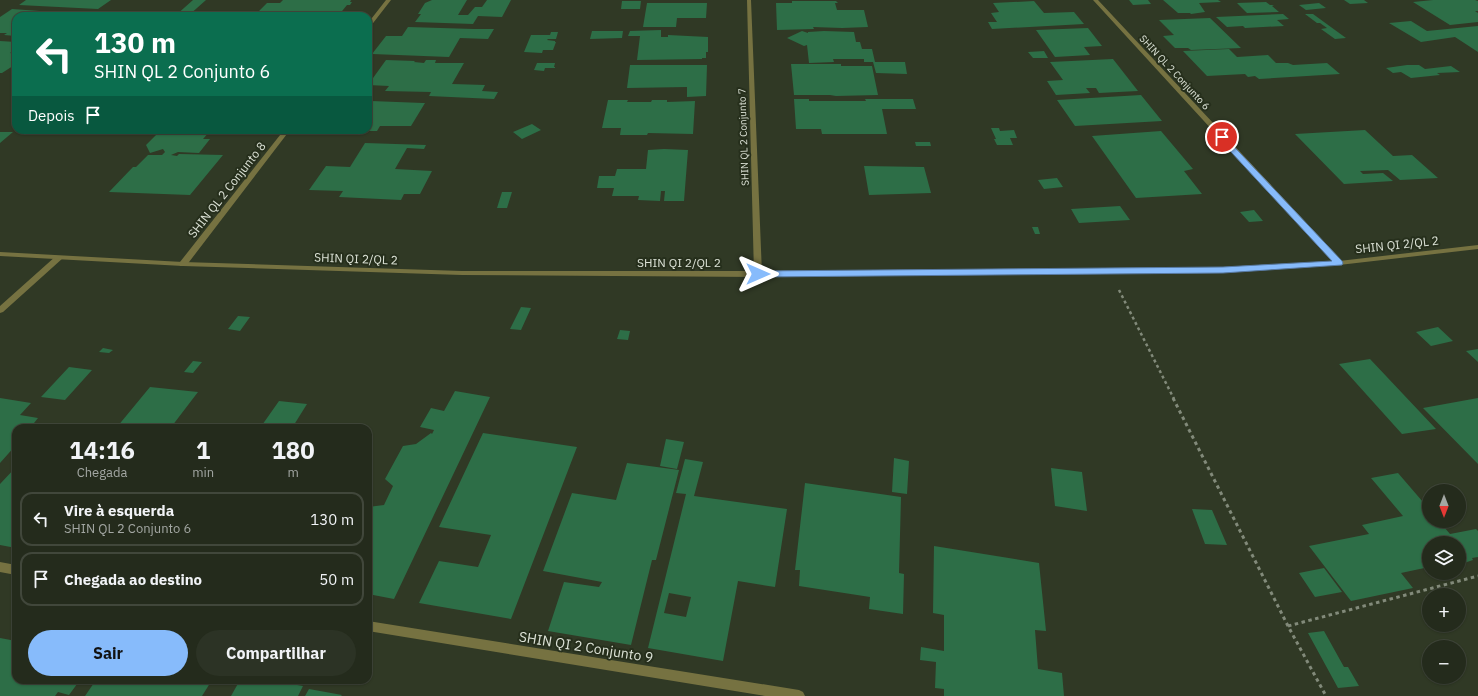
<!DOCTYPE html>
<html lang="pt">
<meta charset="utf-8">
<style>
body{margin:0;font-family:"IBM Plex Sans",sans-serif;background:#2c3325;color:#f1f3f6;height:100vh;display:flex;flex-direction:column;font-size:15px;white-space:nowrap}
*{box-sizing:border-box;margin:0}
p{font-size:13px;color:#a3a7a3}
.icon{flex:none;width:22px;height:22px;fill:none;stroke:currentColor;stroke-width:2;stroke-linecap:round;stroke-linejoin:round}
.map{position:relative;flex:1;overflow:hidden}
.side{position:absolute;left:12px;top:424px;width:360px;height:260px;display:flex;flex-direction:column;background:#242b1c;border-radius:12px;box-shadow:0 1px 3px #0004,0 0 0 1px #41473b}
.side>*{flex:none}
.banner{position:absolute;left:12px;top:12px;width:360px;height:122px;border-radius:12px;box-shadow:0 1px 3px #0004,0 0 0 1px #41473b;background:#0b6e4f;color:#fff;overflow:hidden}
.needle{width:26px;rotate:180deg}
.controls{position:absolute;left:1422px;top:484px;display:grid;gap:8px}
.controls a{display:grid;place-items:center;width:44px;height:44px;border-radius:50%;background:#242b1c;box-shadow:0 1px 3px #0004,0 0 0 1px #41473b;font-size:20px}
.pin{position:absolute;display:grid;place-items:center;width:34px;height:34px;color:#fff;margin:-17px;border:2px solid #fff;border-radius:50%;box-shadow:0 1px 4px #0007}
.me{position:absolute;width:44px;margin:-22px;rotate:90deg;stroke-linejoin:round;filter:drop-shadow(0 0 3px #0008)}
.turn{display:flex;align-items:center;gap:14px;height:84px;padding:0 16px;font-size:18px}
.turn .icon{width:52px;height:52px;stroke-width:2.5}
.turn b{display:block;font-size:28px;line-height:34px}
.then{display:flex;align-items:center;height:38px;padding:0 16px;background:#0003;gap:8px;font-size:15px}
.eta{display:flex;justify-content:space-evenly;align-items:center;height:68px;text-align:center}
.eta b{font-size:24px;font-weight:700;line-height:28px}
.primary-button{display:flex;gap:8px;margin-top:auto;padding:8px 16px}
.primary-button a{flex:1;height:46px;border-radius:24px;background:#87bbfb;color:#111;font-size:16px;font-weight:700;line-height:46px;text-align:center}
.primary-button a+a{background:#2c3325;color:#f1f3f6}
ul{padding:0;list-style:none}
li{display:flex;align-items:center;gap:12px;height:54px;margin:0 8px 6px;padding:0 8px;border:2px solid #41473b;border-radius:12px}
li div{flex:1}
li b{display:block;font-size:15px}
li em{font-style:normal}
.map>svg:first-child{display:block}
</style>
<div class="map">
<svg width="1478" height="696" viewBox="0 0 1478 696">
<rect width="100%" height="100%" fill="#303925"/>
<!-- building -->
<path fill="#2d6e47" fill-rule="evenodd" d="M 26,0 L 111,0 L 98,9 L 19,5 Z
M 193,0 L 206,0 L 188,16 L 175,16 Z
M 283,0 L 351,0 L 350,2 L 352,2 L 350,5 L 347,5 L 338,16 L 254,16 L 267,3 L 280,3 Z
M 432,0 L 467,0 L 458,15 L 468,15 L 475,7 L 482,7 L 487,0 L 511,0 L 502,17 L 478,16 L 473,24 L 415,22 L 421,14 L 418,14 L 425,3 Z
M 1129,0 L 1148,0 L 1151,4 L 1133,5 Z
M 1163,0 L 1218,0 L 1221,2 L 1199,3 L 1205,12 L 1191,14 L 1190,13 L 1178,13 Z
M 1344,0 L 1364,0 L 1368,3 L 1350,4 Z
M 1433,0 L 1475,0 L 1478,1 L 1478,11 L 1475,11 L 1478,13 L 1478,22 L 1450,25 L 1413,2 Z
M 622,1 L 641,1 L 640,9 L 621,9 Z
M 792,1 L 836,1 L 838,3 L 835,3 L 837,10 L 864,10 L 868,27 L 842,28 L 813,27 L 814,29 L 777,30 L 776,3 L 792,3 Z
M 1034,1 L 1044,13 L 1074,12 L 1084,24 L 992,29 L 988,22 L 997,22 L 991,13 L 999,12 L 993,3 Z
M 1266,2 L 1270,5 L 1274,5 L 1272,6 L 1279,12 L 1247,13 L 1237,3 Z
M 647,3 L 707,3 L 706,18 L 677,18 L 676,27 L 643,27 Z
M 1319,3 L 1326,8 L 1306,10 L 1299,5 Z
M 12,9 L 54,12 L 75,13 L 71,16 L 16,16 L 16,36 L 4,35 L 7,33 L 0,33 L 0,17 Z
M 1283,14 L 1289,19 L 1277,20 L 1284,26 L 1245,28 L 1243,26 L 1227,27 L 1216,17 Z
M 1305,14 L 1313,14 L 1346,38 L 1335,39 L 1321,29 L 1327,28 L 1320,23 L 1317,23 Z
M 1210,18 L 1241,48 L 1191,50 L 1188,48 L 1175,48 L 1163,36 L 1174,35 L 1159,20 Z
M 1411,21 L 1427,31 L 1478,26 L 1478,52 L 1455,37 L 1421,42 L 1389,23 Z
M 408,27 L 474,29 L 494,29 L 488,39 L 460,38 L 449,57 L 372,54 L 386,36 L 402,36 Z
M 1088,28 L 1102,46 L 1084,47 L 1090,55 L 1055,57 L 1036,30 Z
M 661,30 L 661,37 L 668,37 L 668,35 L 708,37 L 708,52 L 706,52 L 706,58 L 702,58 L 702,59 L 637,60 L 640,36 L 628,36 L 630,31 Z
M 592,31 L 623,31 L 622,38 L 590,39 Z
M 802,31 L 808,33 L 808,32 L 824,31 L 854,32 L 856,42 L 860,42 L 862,49 L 872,49 L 875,62 L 905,62 L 907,74 L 876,73 L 873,62 L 864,62 L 864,59 L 833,59 L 834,62 L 809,63 L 807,45 L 804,46 L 787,38 Z
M 551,32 L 558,32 L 556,39 L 548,39 L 547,40 L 555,41 L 555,42 L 556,42 L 553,50 L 543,50 L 542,53 L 524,52 L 531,35 L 550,35 Z
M 0,41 L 16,42 L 16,49 L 10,53 L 16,54 L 16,64 L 2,73 L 0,73 Z
M 1229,49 L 1237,57 L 1268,55 L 1276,63 L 1288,63 L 1293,65 L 1327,63 L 1340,74 L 1259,79 L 1255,76 L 1248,77 L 1245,74 L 1207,76 L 1183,51 Z
M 1044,51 L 1048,58 L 1033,58 L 1028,52 Z
M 1113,59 L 1138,91 L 1099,93 L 1096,88 L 1086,88 L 1090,93 L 1056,95 L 1047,81 L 1063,80 L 1050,62 Z
M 386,60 L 415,61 L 414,62 L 424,63 L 426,60 L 436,60 L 435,63 L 464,63 L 452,84 L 485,85 L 482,91 L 498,92 L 494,99 L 429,96 L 431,92 L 385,91 L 389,86 L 368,85 Z
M 537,63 L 555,63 L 554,67 L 555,67 L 555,68 L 545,68 L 544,71 L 534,70 Z
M 791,64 L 841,64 L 841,66 L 872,66 L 878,95 L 836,96 L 830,95 L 794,95 Z
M 630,65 L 707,65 L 706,96 L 687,97 L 687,87 L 627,88 Z
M 1407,65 L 1419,65 L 1425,69 L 1451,66 L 1460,72 L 1437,73 L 1440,75 L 1411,78 L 1401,72 L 1393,73 L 1386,68 Z
M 1141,95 L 1162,121 L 1075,126 L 1057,100 Z
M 794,99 L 809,99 L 809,101 L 866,101 L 865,99 L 913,99 L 916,109 L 882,109 L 887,134 L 822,134 L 821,129 L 796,129 Z
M 608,100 L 628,100 L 627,102 L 651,102 L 652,100 L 667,100 L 667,102 L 695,101 L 693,134 L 648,133 L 647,135 L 620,135 L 621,128 L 602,128 Z
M 371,101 L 423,103 L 425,103 L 411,126 L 380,126 L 377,131 L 368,131 L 368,105 Z
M 532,124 L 541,130 L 522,139 L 513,132 Z
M 991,128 L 999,128 L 1000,131 L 1014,130 L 1017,138 L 1010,138 L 1013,145 L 997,145 L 994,139 L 996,139 Z
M 161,130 L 210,131 L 203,139 L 210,139 L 199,153 L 178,152 L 171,155 L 177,156 L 179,154 L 223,155 L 190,195 L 109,192 L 133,167 L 136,167 L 148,155 L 162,155 L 165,152 L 163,149 L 150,153 L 146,145 Z
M 1365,130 L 1393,156 L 1412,155 L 1438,178 L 1400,180 L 1388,170 L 1360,171 L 1363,174 L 1383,173 L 1393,181 L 1344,184 L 1295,134 Z
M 1161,131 L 1193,169 L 1184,171 L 1202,194 L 1136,198 L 1092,136 Z
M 0,132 L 13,132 L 0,143 Z
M 915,142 L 930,142 L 931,146 L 916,146 Z
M 365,143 L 426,145 L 424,149 L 407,148 L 395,169 L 432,171 L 420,194 L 404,194 L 401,200 L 339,197 L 343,191 L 309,190 L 326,166 L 350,167 Z
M 664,149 L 688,150 L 684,201 L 664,201 L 665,191 L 661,191 L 660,201 L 638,200 L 639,196 L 612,196 L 614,188 L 597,188 L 599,176 L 615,176 L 617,169 L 646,169 L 648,150 Z
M 864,166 L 924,167 L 931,193 L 869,195 Z
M 1057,178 L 1063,187 L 1044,189 L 1038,180 Z
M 502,192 L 512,192 L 507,208 L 497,208 Z
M 1120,206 L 1130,220 L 1079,223 L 1071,209 Z
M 1254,210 L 1263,221 L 1249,222 L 1240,212 Z
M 1032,227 L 1038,227 L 1040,234 L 1035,234 Z
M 521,307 L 531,308 L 521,330 L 510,329 Z
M 238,316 L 250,317 L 240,331 L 228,329 Z
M 1438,327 L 1453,341 L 1431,346 L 1416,332 Z
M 620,330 L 630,331 L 628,340 L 617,339 Z
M 103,348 L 113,350 L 109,353 L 99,352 Z
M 1478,349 L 1478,362 L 1466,351 Z
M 1370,359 L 1436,429 L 1402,434 L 1339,364 Z
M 193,361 L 202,362 L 193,373 L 184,372 Z
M 69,367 L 92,370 L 65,400 L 41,397 Z
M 150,387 L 198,392 L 172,426 L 153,423 L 148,428 L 117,427 Z
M 455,391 L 490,397 L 394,599 L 368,594 L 368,507 L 384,505 L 393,486 L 385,479 L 403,446 L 416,444 L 431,433 L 432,434 L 434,430 L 420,427 L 431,408 L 444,411 Z
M 0,398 L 31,403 L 20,415 L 38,418 L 34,423 L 36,423 L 32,428 L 16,428 L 16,445 L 0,463 Z
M 1478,398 L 1478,464 L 1423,408 Z
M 279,401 L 307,404 L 292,428 L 260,428 Z
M 483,433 L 577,447 L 511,619 L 419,603 L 439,561 L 478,567 L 491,535 L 439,527 Z
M 666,439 L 684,442 L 677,469 L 660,466 Z
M 894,458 L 909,461 L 907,494 L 892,492 Z
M 685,459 L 703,462 L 694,496 L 787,509 L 775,587 L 738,581 L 723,661 L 648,648 L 686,494 L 676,493 ZM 669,593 L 691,597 L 686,617 L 664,613 Z
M 627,463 L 679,470 L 656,560 L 652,560 L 631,645 L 548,631 L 564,582 L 599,587 L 602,582 L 543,571 L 572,493 L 616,500 Z
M 16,467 L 16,548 L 0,545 L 0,484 Z
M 1051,468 L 1082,472 L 1087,511 L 1055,506 Z
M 1398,473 L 1429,509 L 1429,521 L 1439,521 L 1450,534 L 1476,529 L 1478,531 L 1478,557 L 1472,558 L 1473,560 L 1464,563 L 1462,560 L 1459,561 L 1459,543 L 1429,543 L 1429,567 L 1401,573 L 1413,588 L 1351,601 L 1309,546 L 1369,534 L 1362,525 L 1403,516 L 1371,478 Z
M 805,483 L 901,497 L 899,573 L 904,574 L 903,614 L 869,609 L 870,597 L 799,586 L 800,570 L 795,570 Z
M 1192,509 L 1212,510 L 1227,545 L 1205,544 Z
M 934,546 L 1039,563 L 1046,631 L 1035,630 L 1038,669 L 1062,673 L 1064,696 L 944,696 L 944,689 L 935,688 L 936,662 L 920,660 L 921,647 L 944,651 L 944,615 L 933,613 Z
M 1324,568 L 1342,592 L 1315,597 L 1299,573 Z
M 1324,631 L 1344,667 L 1348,667 L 1359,686 L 1338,688 L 1308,633 Z
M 0,638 L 16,641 L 16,680 L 80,680 L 69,695 L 58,692 L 55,696 L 0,696 Z
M 96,680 L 212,680 L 202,696 L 85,696 Z
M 240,680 L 268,680 L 303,686 L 298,696 L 231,696 Z
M 309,689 L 342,695 L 341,696 L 305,696 Z"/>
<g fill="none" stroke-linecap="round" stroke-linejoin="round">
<!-- path-far1 -->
<path stroke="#828a7a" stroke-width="2.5" stroke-dasharray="3 3" stroke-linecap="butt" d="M 1119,290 L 1174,399"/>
<!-- path -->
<path stroke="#828a7a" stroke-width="3" stroke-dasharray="3.5 3.5" stroke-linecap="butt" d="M 1173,398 L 1288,626 L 1326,696
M 1288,626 L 1478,576"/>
<!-- minor -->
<path fill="#767241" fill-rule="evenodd" d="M 386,0 L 391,0 L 370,27 L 368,28 L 368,23 Z
M 747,0 L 751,0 L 762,274 L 758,277 L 754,274 Z
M 1093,0 L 1098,0 L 1342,261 L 1343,263 L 1342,265 L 1336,265 Z
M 284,130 L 290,130 L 186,266 L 180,266 L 179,264 L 180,262 Z
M 56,256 L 59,256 L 63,258 L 3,312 L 0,313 L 0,306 Z
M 0,562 L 16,565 L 16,575 L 0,572 Z
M 368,621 L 799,690 L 803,692 L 805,696 L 765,696 L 368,631 Z"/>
<!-- tertiary -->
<path fill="#767241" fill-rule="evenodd" d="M 1478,245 L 1478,249 L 1339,265 L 1223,272 L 758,277 L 462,275 L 183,266 L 0,256 L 0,252 L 183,262 L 462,271 L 758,271 L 1223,268 L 1339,261 Z"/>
</g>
<!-- route -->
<path fill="#87bbfb" stroke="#587aa3" d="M 1222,135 L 1224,136 L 1342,261 L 1343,263 L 1342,265 L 1223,273 L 758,277 L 754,274 L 758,271 L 1223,267 L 1332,261 L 1219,139 L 1218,137 Z"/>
<g text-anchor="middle" stroke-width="4" stroke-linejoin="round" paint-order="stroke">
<!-- far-street labels -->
<g font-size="10" fill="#dce2d6" stroke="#262f1c">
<text transform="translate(1175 72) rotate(47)" y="4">SHIN QL 2 Conjunto 6</text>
<text transform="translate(743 137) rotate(-92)" y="4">SHIN QL 2 Conjunto 7</text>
</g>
<!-- street labels -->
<g font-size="12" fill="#dce2d6" stroke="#262f1c">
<text transform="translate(227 190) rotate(-52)" y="4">SHIN QL 2 Conjunto 8</text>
<text transform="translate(1397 245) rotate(-6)" y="4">SHIN QI 2/QL 2</text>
<text transform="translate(356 259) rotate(2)" y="4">SHIN QI 2/QL 2</text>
<text x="679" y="267">SHIN QI 2/QL 2</text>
</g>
<!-- near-street labels -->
<g font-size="14" fill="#dce2d6" stroke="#262f1c">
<text transform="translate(586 647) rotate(9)" y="5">SHIN QI 2 Conjunto 9</text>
</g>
</g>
</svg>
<div class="controls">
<a><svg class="needle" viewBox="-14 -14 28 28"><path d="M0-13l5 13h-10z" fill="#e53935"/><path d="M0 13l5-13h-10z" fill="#a3a7a3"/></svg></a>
<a><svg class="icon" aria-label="layers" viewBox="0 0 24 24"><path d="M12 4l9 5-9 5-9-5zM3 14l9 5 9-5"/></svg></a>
<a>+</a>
<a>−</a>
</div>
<div class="pin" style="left:1222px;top:137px;background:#d93025"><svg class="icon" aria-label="arrive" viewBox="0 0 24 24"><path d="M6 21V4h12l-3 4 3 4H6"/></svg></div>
<svg class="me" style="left:758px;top:274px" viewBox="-20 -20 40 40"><path d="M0-17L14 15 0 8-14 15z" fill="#87bbfb" stroke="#fff" stroke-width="4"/></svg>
<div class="banner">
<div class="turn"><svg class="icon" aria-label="left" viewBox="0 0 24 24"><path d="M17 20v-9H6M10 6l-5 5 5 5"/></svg><div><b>130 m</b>SHIN QL 2 Conjunto 6</div></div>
<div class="then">Depois<svg class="icon" aria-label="arrive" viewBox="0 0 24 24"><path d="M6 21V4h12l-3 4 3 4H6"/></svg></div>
</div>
<section class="side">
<div class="eta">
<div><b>14:16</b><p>Chegada</p></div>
<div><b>1</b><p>min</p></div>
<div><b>180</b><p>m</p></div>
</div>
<ul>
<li><svg class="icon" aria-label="left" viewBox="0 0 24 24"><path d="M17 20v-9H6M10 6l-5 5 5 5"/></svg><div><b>Vire à esquerda</b><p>SHIN QL 2 Conjunto 6</p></div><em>130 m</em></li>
<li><svg class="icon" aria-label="arrive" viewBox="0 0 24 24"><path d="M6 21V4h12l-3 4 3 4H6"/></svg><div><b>Chegada ao destino</b></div><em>50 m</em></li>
</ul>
<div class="primary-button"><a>Sair</a><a>Compartilhar</a></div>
</section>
</div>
